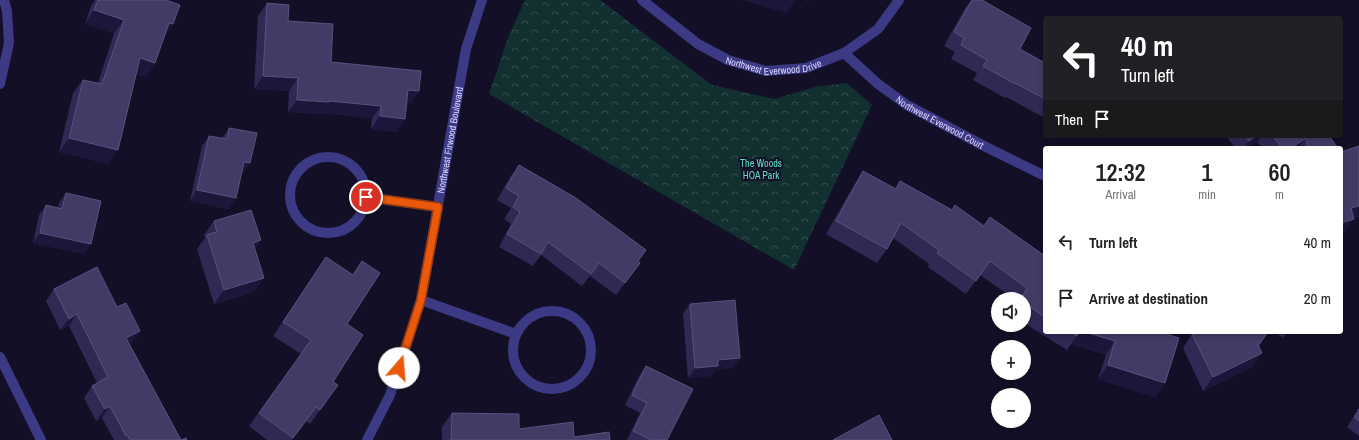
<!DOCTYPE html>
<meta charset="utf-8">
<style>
body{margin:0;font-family:"Archivo Narrow",sans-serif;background:#f2f2f2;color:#222;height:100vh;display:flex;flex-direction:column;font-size:15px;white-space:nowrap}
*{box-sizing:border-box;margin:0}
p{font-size:13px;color:#767676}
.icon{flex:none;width:22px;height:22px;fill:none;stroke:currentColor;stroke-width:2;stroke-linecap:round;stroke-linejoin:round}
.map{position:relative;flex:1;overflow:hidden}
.panel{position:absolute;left:1043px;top:146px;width:300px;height:188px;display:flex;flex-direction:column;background:#fff;border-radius:4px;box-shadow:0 2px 6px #0003}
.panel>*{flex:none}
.hud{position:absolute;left:1043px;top:16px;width:300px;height:122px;border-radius:4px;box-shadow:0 2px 6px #0003;background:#202124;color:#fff;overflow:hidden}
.buttons{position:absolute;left:991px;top:292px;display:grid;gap:8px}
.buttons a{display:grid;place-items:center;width:40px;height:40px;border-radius:50%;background:#fff;box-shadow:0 2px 6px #0003;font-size:20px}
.pin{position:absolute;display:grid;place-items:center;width:34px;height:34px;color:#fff;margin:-17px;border:2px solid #fff;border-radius:50%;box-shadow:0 1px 4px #0007}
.me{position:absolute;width:44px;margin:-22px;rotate:18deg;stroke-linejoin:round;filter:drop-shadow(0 0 3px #0008)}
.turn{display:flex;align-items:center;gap:14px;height:84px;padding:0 12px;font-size:18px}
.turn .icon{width:52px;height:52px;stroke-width:2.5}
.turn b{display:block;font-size:28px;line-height:34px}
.then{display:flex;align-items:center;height:38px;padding:0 12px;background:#0003;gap:8px;font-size:15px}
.eta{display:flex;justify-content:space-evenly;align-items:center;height:68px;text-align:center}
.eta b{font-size:24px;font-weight:600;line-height:28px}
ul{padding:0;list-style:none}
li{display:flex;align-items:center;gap:12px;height:56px;padding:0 12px}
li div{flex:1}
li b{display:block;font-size:15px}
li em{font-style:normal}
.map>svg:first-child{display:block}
</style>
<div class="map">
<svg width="1359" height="440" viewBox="0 0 1359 440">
<defs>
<pattern id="park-crowns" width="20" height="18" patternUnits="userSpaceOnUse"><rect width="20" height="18" fill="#12302f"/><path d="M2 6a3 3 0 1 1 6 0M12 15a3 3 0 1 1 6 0" fill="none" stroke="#344d4e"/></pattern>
</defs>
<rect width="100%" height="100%" fill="#130f26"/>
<!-- park -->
<path fill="url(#park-crowns)" d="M 525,0 L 600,0 L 712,85 L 774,99 L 815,87 L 847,83 L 872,105 L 794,270 L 489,94 L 509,35 Z"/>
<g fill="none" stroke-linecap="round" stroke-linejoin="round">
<!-- minor -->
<g stroke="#3d3a85" stroke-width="10">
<path id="s1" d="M 642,0 L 698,44 L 728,60 L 766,71 L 806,68 L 844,53 L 878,29 L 899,0"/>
<path id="s2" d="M 844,53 L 878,84 L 907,105 L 986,147 L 1045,176"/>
<path d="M 0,84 L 9,43 L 7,11 L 4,0"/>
<circle cx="328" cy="195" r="38"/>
<path d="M 366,197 L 438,207"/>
<path d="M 421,300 L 516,334"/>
<circle cx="552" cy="350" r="39"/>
<path d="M 0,357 L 41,440"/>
<path id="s3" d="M 367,440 L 390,395 L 421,300 L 466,49 L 482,0"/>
</g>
</g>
<!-- wall -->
<path fill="#312854" d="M 95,0 L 166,0 L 163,38 L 155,63 L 146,77 L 136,74 L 108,164 L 59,152 L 73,93 L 83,80 L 98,83 L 114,33 L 85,24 L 91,6 Z
M 971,0 L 982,0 L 1020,49 L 1045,63 L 1045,118 L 1006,97 L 1005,98 L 973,80 L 977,73 L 951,59 L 955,52 L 944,46 L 964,10 Z
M 267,3 L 288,21 L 331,62 L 419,91 L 411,103 L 407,103 L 405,119 L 397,132 L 371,129 L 372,118 L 321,113 L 320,114 L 288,112 L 289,91 L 254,89 L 258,16 Z
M 229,128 L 250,163 L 243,173 L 241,173 L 229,209 L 190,201 L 202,146 L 209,136 L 222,138 Z
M 1226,136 L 1329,136 L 1338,148 L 1262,148 L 1257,142 L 1249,148 L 1235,148 Z
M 519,165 L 646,250 L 638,262 L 640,263 L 616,295 L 590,276 L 582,286 L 541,255 L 533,266 L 499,247 L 511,224 L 504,219 L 511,208 L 497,200 L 510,177 Z
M 863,171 L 895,189 L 900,181 L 952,210 L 1045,256 L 1045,332 L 1160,332 L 1165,383 L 1155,397 L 1098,379 L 1106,355 L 1071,344 L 1067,350 L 1024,323 L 1024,299 L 1014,299 L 980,275 L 966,294 L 928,267 L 929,264 L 893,238 L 887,249 L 877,263 L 826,234 L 854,185 Z
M 66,193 L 84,254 L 33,243 L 39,215 L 46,205 L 57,208 L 59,203 Z
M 214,221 L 261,240 L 255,248 L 254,292 L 214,304 L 197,249 L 205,238 L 204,235 Z
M 326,257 L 353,275 L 362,261 L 333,382 L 338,385 L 310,424 L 306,421 L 292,440 L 267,440 L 249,426 L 301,354 L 273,336 Z
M 54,289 L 132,343 L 129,344 L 181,440 L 114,440 L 102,418 L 96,421 L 84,398 L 92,386 L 97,383 L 69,326 L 60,330 L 46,301 Z
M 690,304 L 740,358 L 733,368 L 716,370 L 711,376 L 688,378 L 683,314 Z
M 1197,332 L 1269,332 L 1259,346 L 1262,353 L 1252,367 L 1203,391 L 1183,348 L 1192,334 Z
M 1275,332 L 1287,332 L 1283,338 Z
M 646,366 L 667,440 L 627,440 L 640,413 L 625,405 L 639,376 Z
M 1359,409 L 1359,436 L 1347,427 Z
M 452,413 L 519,429 L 574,437 L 610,440 L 442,440 L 442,427 Z"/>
<!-- shaded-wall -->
<path fill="#1d163a" d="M 742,0 L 796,0 L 786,13 Z
M 803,0 L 810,0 L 809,2 Z
M 94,10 L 124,20 L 114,33 L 85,24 Z
M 169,23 L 173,24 L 164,38 Z
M 140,58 L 155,63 L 146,77 L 131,72 Z
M 263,76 L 298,78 L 289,91 L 254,89 Z
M 408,90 L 419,91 L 411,103 L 400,102 Z
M 297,100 L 329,101 L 381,106 L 372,118 L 321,113 L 320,114 L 288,112 Z
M 380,116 L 405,119 L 397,132 L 371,129 Z
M 1256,136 L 1261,136 L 1257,142 L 1249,148 L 1244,148 L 1249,141 Z
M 69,138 L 118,150 L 108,164 L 59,152 Z
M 1306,138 L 1298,148 L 1291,148 Z
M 244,162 L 250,163 L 243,173 L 236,172 Z
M 197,190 L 236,198 L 229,209 L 190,201 Z
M 1359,206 L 1359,217 L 1342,222 L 1351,208 Z
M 1354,219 L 1344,233 L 1341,234 L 1341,223 Z
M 40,233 L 91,244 L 84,254 L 33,243 Z
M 261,240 L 251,254 L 253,243 Z
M 264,278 L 254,292 L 214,304 L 224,290 Z
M 77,314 L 69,326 L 60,330 L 69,319 Z
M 140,331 L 132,343 L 117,350 L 126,338 Z
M 1079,332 L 1085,332 L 1115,341 L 1106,355 L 1071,344 Z
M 1262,353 L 1252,367 L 1203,391 L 1213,377 Z
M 740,358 L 733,368 L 716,370 L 711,376 L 688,378 L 695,368 L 718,360 Z
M 1108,365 L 1165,383 L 1155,397 L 1098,379 Z
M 110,406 L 102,418 L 96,421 L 105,409 Z"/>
<!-- building -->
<path fill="#433a66" stroke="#5a527e" d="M 98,0 L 166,0 L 180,5 L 173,24 L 169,23 L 155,63 L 140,58 L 118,150 L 69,138 L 83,80 L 102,84 L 124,20 L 94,10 Z
M 972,0 L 982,0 L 1031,28 L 1020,49 L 1045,63 L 1045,99 L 1015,83 L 1015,84 L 983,66 L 987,60 L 961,45 L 964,38 L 954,32 Z
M 267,3 L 289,5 L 288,21 L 333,24 L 331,62 L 421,71 L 419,91 L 408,90 L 405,119 L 380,116 L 381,106 L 329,101 L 329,102 L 297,100 L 298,78 L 263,76 Z
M 229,128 L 257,133 L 250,163 L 244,162 L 236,198 L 197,190 L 209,136 L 227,139 Z
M 1246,136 L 1256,136 L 1249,141 Z
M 1273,136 L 1329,136 L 1338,148 L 1308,148 L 1306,138 L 1291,148 L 1282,148 Z
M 1359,146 L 1359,206 L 1351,208 L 1354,219 L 1341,223 L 1341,152 Z
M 519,165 L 576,198 L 646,250 L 638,261 L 640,263 L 625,283 L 599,263 L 591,274 L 548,242 L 541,254 L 507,234 L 520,212 L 513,207 L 519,196 L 506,188 Z
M 863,171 L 896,189 L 900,181 L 952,210 L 955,205 L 984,226 L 990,217 L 1045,256 L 1045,317 L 1024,303 L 1024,299 L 1021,299 L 1027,288 L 990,261 L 976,281 L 937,253 L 939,250 L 901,223 L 887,249 L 836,221 Z
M 66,193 L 101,201 L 91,244 L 40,233 L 46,205 L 62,209 Z
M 251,210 L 261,240 L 253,243 L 264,278 L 224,290 L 207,235 L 217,232 L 214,221 Z
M 326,257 L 353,275 L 362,261 L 380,273 L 347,324 L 363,335 L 333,382 L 338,385 L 320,410 L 316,407 L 293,438 L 259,413 L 311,340 L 283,322 Z
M 97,267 L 117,307 L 126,303 L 140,331 L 126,338 L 181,440 L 130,440 L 127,435 L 126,436 L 110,406 L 105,409 L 92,386 L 108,377 L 77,314 L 69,319 L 54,289 Z
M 735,300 L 740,358 L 718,360 L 718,366 L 695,368 L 690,304 Z
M 1070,332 L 1079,332 L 1077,336 Z
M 1085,332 L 1160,332 L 1179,338 L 1165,383 L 1108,365 L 1115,341 Z
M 1197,332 L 1268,332 L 1258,345 L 1262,353 L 1213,377 L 1192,334 Z
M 646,366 L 693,389 L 667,440 L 651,440 L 633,431 L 647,403 L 632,395 Z
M 1359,409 L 1359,421 L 1354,417 Z
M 452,413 L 519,414 L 519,429 L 573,422 L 574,437 L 609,432 L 610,440 L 451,440 Z
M 879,415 L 892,440 L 833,440 Z
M 186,438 L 187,440 L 181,440 Z"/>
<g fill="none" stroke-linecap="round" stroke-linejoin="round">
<defs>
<path id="route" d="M 366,197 L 438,207 L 421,300 L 399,368"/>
</defs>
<!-- route casing -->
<use href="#route" stroke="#983908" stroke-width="10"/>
<!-- route -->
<use href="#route" stroke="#ea580c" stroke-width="7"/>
</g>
<g text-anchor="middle" stroke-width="4" stroke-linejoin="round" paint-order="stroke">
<!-- street labels -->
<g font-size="10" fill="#d9d4ff" stroke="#130f26">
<text dy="4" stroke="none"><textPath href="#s1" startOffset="152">Northwest Everwood Drive</textPath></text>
<text dy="4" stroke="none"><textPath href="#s2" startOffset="119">Northwest Everwood Court</textPath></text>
<text dy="4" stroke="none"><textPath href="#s3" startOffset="313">Northwest Firwood Boulevard</textPath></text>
</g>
<!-- park labels -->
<g font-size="10" fill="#5fe0c0" stroke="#130f26">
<text x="761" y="167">The Woods<tspan x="761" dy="12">HOA Park</tspan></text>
</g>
</g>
</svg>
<div class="buttons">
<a><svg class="icon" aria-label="sound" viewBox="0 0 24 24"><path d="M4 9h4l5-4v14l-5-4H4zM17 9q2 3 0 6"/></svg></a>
<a>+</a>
<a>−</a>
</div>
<div class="pin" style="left:366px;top:197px;background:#d93025"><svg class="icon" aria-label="arrive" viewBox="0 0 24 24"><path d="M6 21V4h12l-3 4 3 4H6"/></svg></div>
<svg class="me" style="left:399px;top:368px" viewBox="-20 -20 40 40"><circle r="19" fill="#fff"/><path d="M0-13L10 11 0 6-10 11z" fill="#ea580c"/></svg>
<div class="hud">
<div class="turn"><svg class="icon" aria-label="left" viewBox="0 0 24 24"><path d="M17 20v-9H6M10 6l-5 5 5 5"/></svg><div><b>40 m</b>Turn left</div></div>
<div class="then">Then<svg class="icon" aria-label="arrive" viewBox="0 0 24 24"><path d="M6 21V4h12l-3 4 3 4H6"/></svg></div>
</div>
<section class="panel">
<div class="eta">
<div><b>12:32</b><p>Arrival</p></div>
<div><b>1</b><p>min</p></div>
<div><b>60</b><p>m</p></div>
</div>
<ul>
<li><svg class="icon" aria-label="left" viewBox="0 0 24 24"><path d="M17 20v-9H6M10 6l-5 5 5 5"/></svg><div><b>Turn left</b></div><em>40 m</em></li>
<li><svg class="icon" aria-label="arrive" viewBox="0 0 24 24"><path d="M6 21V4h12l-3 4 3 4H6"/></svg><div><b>Arrive at destination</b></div><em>20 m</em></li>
</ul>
</section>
</div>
